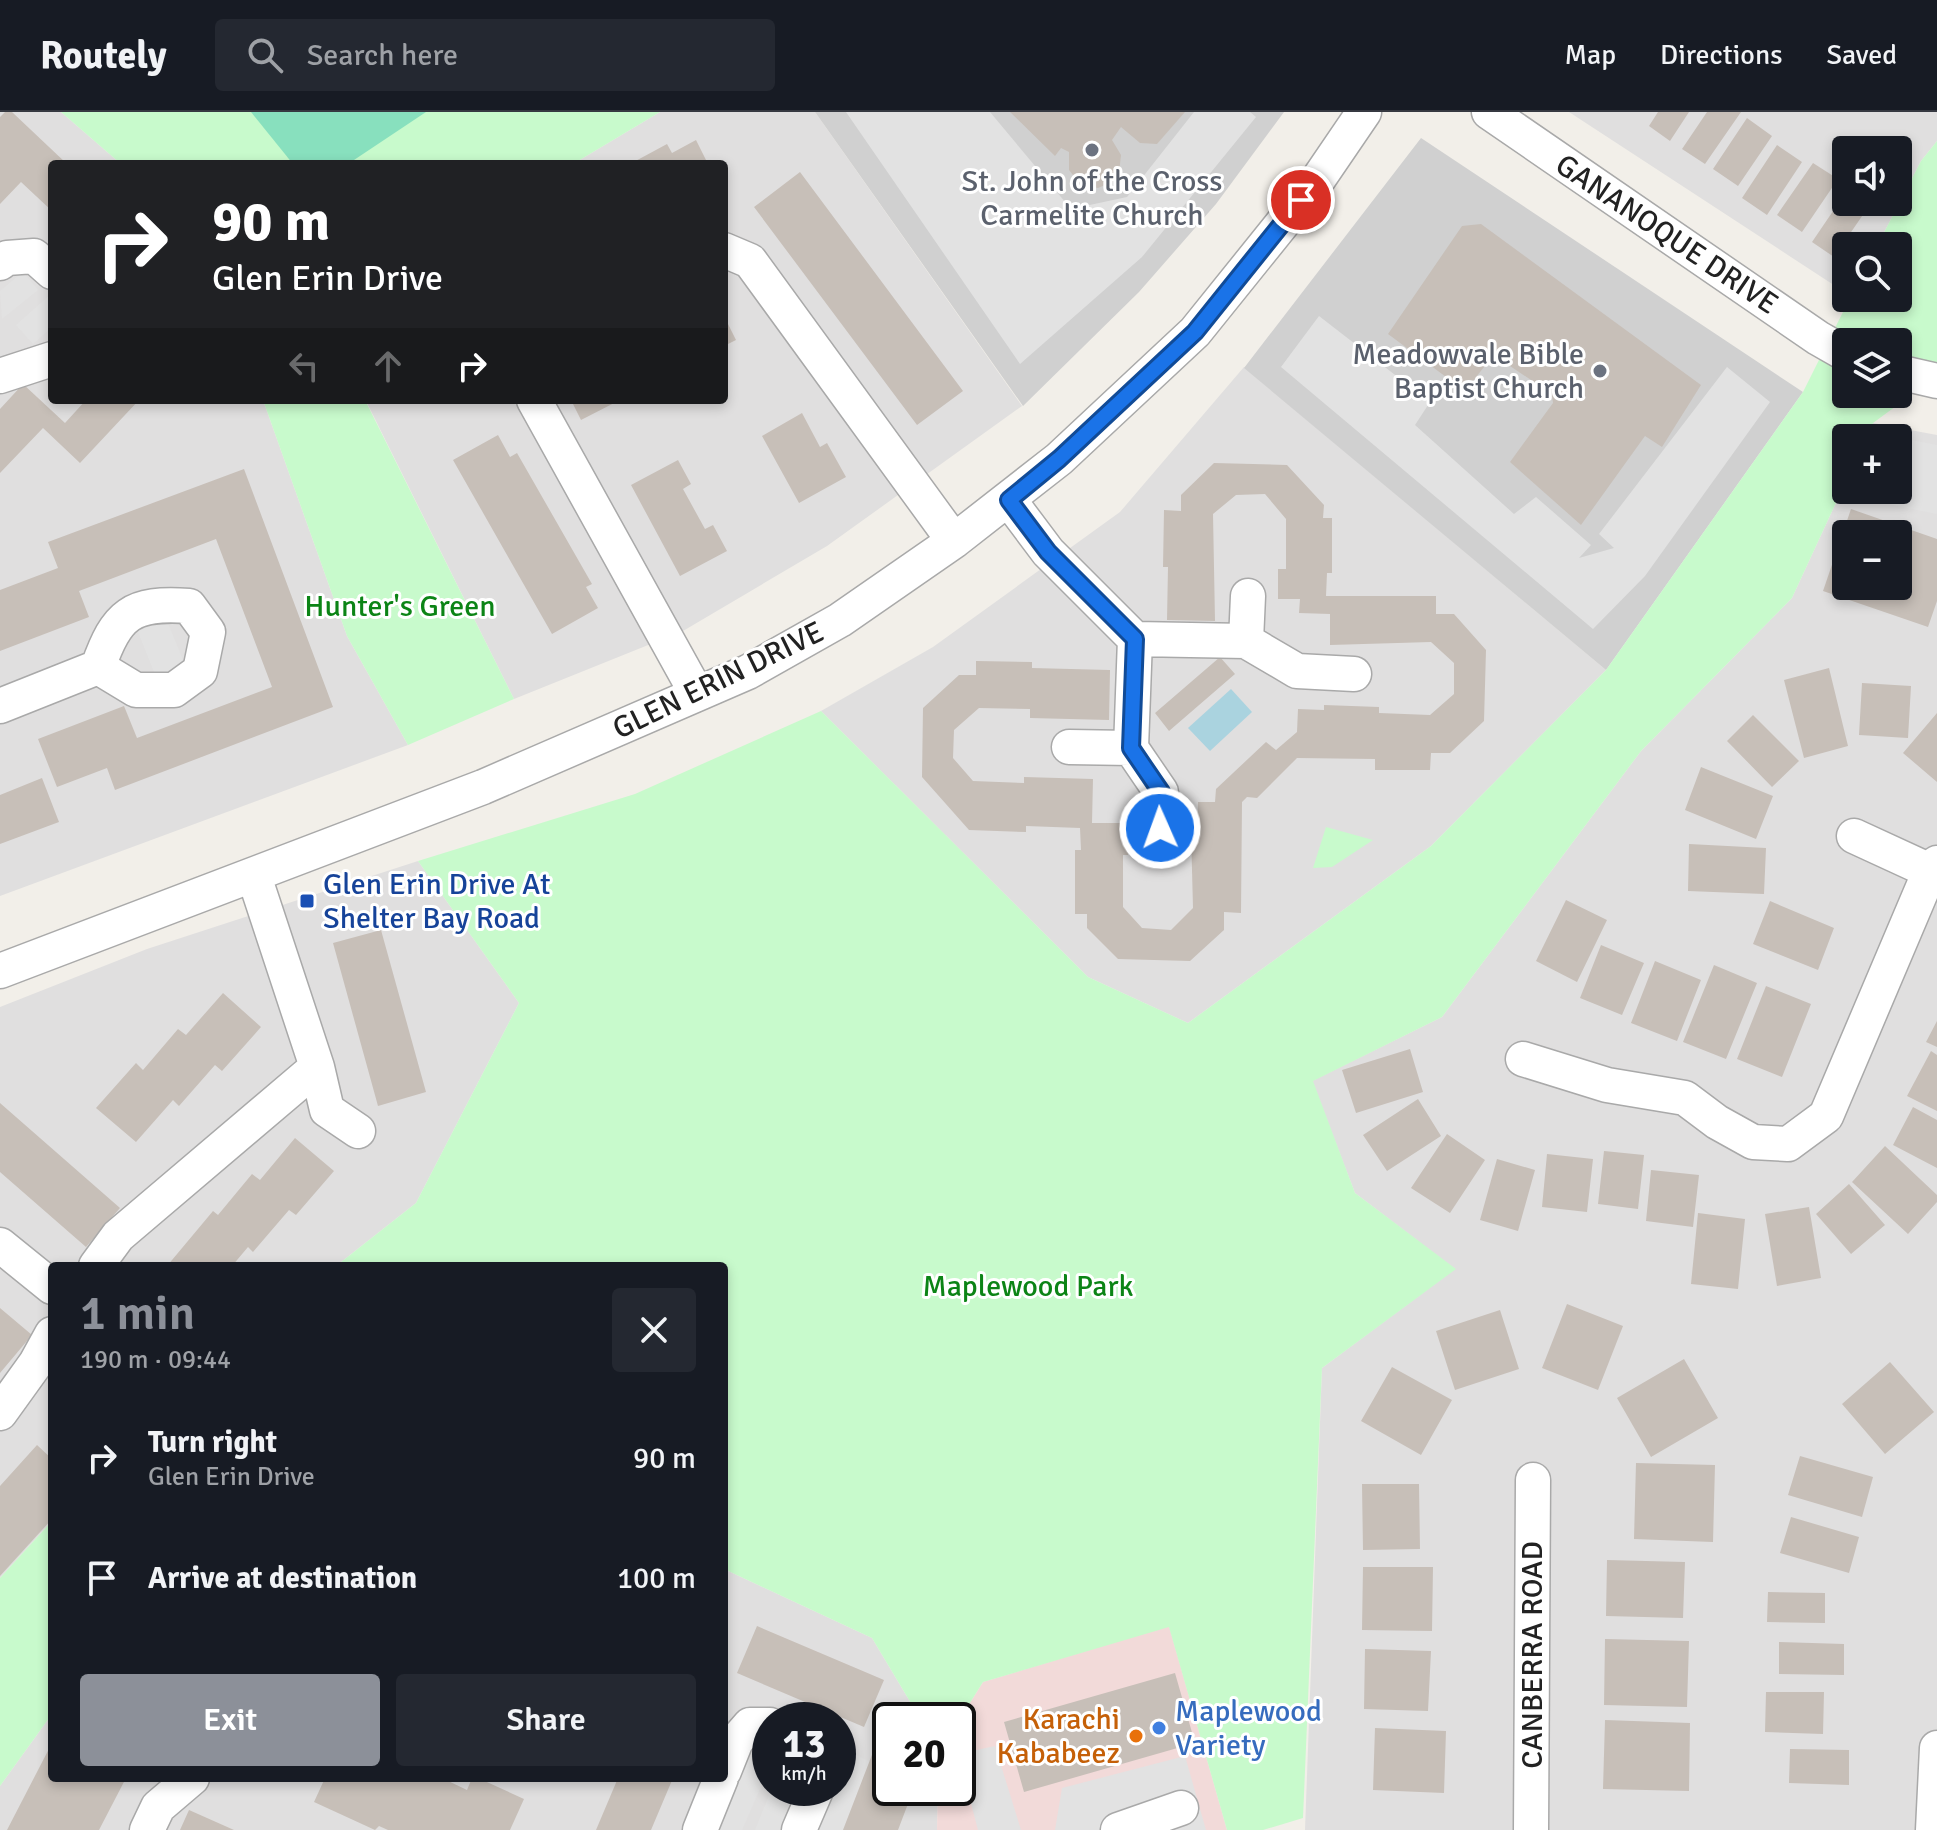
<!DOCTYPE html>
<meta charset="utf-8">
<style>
body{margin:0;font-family:Signika,sans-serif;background:#242831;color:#f1f3f6;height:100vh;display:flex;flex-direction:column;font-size:30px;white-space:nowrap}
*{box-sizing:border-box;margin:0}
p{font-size:26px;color:#9ea1a6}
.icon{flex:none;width:44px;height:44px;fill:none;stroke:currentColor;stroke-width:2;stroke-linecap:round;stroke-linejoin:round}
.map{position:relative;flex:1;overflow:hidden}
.panel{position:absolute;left:48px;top:1150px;width:680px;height:520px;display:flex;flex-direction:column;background:#171b24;border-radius:8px;box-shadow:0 4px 12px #0003}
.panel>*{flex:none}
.top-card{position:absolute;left:48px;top:48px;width:680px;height:244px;border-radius:8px;box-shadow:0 4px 12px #0003;background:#202124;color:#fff;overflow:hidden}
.controls{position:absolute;left:1832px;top:24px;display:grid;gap:16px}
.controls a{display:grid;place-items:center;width:80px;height:80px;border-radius:8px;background:#171b24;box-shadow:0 4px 12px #0003;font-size:40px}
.speed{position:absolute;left:752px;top:1590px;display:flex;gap:16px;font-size:40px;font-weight:700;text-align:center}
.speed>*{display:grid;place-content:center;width:104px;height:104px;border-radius:50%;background:#171b24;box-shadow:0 4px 12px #0003;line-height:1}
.speed small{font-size:20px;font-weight:400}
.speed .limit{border:4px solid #111;border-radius:12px;background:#fff;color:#111}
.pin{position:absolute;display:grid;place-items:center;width:68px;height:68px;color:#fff;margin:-34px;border:4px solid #fff;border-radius:50%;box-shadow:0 2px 8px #0007}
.me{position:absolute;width:88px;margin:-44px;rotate:358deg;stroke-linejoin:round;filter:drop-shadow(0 0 6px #0008)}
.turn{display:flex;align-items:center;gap:28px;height:168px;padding:0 32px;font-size:36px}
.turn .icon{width:104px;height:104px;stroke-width:2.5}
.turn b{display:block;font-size:56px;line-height:68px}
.lanes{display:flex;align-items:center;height:76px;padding:0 32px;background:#0003;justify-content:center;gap:40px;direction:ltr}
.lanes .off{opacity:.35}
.round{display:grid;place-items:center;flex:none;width:84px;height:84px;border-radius:8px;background:#242831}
.headline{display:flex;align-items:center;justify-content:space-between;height:136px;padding:0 32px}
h1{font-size:48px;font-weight:600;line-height:60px;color:#8c9099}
.action{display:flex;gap:16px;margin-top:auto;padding:16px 32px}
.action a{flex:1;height:92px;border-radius:8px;background:#8c9099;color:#fff;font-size:32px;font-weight:600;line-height:92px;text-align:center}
.action a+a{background:#242831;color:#f1f3f6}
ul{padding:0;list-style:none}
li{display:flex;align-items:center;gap:24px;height:120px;padding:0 32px}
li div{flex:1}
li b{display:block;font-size:30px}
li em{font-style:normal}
header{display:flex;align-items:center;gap:48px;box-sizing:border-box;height:112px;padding:0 40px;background:#171b24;border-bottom:2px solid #363941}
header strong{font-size:38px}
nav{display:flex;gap:44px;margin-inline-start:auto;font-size:28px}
.search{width:560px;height:72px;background:#242831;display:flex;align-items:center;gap:20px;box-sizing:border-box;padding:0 28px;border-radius:8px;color:#9ea1a6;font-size:30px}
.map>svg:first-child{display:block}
</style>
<header>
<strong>Routely</strong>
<div class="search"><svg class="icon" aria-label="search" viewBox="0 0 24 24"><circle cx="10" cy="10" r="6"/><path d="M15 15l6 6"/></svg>Search here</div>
<nav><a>Map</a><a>Directions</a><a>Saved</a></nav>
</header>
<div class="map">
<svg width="1937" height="1718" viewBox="0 0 1937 1718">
<rect width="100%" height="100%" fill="#f2efe9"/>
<!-- residential -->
<path fill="#e0dfdf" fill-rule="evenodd" d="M 0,0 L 61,0 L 121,52 L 52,52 L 52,288 L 263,288 L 347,524 L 408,633 L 0,784 Z
M 660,0 L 815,0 L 1022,294 L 827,434 L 683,519 L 514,587 L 367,291 L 368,288 L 724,288 L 724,52 L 573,52 Z
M 1569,0 L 1937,0 L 1937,29 L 1921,49 L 1877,134 L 1846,134 L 1846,181 ZM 1846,38 L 1898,38 L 1898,90 L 1846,90 Z
M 1244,255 L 1606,558 L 1431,734 L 1188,911 L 1088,865 L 821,599 L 933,535 L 1120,400 Z
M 1873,311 L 1937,323 L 1937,1718 L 1305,1718 L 1322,1256 L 1455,1157 L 1355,1081 L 1312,969 L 1442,905 L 1641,639 L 1792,486 L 1846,369 L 1846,378 L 1898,378 L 1898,326 L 1866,326 ZM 1846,422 L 1898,422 L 1898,474 L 1846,474 Z
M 418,749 L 519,891 L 416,1091 L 336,1154 L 52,1154 L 52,1409 L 0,1466 L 0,895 L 147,837 Z
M 724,1457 L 872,1526 L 921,1608 L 890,1608 L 890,1676 L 938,1676 L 937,1718 L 0,1718 L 0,1674 L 52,1602 L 52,1666 L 724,1666 ZM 770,1608 L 838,1608 L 838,1676 L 770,1676 Z"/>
<!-- commercial -->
<path fill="#f2dad9" d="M 1169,1514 L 1227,1718 L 937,1718 L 938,1676 L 958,1676 L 958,1610 L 983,1570 Z"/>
<!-- religious -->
<path fill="#d0d0d0" d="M 815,0 L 1284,0 L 1216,92 L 1139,180 L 1023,294 Z
M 1421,26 L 1803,280 L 1606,558 L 1244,256 Z"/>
<!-- park -->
<path fill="#c8facc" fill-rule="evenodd" d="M 61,0 L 660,0 L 573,52 L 121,52 Z
M 1937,29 L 1937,264 L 1873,311 L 1866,326 L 1846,326 L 1846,369 L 1792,486 L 1641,639 L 1442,905 L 1313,969 L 1355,1081 L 1456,1157 L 1322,1256 L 1303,1706 L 1263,1718 L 1227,1718 L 1169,1515 L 983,1570 L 958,1610 L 921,1608 L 872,1526 L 724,1457 L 724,1154 L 336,1154 L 416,1091 L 519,891 L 418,749 L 635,682 L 821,599 L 1088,865 L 1188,911 L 1431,734 L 1606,558 L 1803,280 L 1850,186 L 1898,186 L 1898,134 L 1877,134 L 1921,49 ZM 1846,230 L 1898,230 L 1898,282 L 1846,282 Z
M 263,288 L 368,288 L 367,292 L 514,587 L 408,633 L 347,524 Z
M 1326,715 L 1373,728 L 1332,755 L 1313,756 Z
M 52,1409 L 52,1602 L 0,1674 L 0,1466 Z"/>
<!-- pitch -->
<path fill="#88e0be" d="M 251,0 L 426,0 L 348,52 L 293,52 Z"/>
<!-- parking -->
<path fill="#e2e2e2" d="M 846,0 L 990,0 L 1071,97 L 1127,85 L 1194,0 L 1250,0 L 1256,5 L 1142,145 L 1020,252 Z
M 23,160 L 38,178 L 2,207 L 0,179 Z
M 52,181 L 52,215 L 33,232 L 16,213 Z
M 1319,204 L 1430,290 L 1415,313 L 1514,402 L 1536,385 L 1591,433 L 1579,446 L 1614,436 L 1599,422 L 1727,255 L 1770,290 L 1645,464 L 1593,517 L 1281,255 Z
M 1877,321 L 1937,333 L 1937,402 L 1863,387 L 1865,378 L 1898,378 L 1898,326 L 1876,326 Z
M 165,504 L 185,553 L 156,565 L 136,515 Z
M 838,1634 L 870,1650 L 843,1718 L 755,1718 L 772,1676 L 838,1676 Z
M 995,1634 L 1021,1718 L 978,1718 L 958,1642 Z
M 747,1643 L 770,1654 L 742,1718 L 714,1718 Z
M 1185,1644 L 1206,1718 L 1055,1718 L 1062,1676 Z"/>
<!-- water -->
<path fill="#aad3df" d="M 1231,577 L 1252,600 L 1210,639 L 1188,616 Z"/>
<!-- building -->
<path fill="#c7bfb8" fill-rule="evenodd" d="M 5,0 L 12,0 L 67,52 L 52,52 L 52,99 L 21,70 L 0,92 L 0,5 Z
M 1010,0 L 1185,0 L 1157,32 L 1140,31 L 1121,15 L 1112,28 L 1121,43 L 1119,61 L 1114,69 L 1098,76 L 1080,72 L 1069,58 L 1069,40 L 1061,36 L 1055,44 Z
M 1658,0 L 1689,0 L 1670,29 L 1649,14 Z
M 1707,0 L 1741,0 L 1705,52 L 1682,37 Z
M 1747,6 L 1772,24 L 1738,74 L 1713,57 Z
M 696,28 L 708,52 L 630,52 L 667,32 L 672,41 Z
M 1777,33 L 1802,50 L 1767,103 L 1742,86 Z
M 1813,51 L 1838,67 L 1802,120 L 1777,103 Z
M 800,60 L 963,279 L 917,313 L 754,95 Z
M 1846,80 L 1846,90 L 1871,91 L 1834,145 L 1812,130 Z
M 1481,112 L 1701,273 L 1662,335 L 1645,324 L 1581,413 L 1510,350 L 1553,291 L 1550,268 L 1534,270 L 1501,248 L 1488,250 L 1465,279 L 1388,222 L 1462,114 Z
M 724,204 L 736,228 L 724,234 Z
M 23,272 L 65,311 L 86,288 L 139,288 L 80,351 L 43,316 L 0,361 L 0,297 Z
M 571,288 L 620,288 L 581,308 Z
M 802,301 L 820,335 L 827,331 L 846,365 L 799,391 L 762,324 Z
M 498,323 L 510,345 L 517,341 L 592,472 L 586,475 L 598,496 L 552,522 L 453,348 Z
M 678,348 L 691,372 L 683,377 L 705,417 L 713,413 L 727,439 L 680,464 L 631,373 Z
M 1214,351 L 1287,353 L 1324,393 L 1323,406 L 1332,406 L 1332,461 L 1327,461 L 1326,484 L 1436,484 L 1436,502 L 1454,502 L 1486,538 L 1484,609 L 1450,641 L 1431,641 L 1430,658 L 1375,658 L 1375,647 L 1297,646 L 1257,686 L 1247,685 L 1242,690 L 1241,801 L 1224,800 L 1224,818 L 1190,849 L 1118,847 L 1087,816 L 1087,802 L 1075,802 L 1075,738 L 1081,738 L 1080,716 L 1026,714 L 1026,720 L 969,718 L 922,665 L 923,596 L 959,563 L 976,563 L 976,549 L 1032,550 L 1032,556 L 1110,558 L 1109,608 L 1030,606 L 1030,597 L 979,596 L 954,618 L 953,646 L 973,669 L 1024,671 L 1024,665 L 1093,667 L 1092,711 L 1129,711 L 1128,743 L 1123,743 L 1123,795 L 1142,816 L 1171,818 L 1193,796 L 1191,720 L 1197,720 L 1198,690 L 1215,690 L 1216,677 L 1266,630 L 1276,638 L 1297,620 L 1298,597 L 1324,598 L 1324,593 L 1379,595 L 1379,601 L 1430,603 L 1454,582 L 1454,551 L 1431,530 L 1330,533 L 1330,502 L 1299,501 L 1300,487 L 1278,487 L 1278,457 L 1286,457 L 1286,407 L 1265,382 L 1236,383 L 1213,402 L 1215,509 L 1167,508 L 1168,455 L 1163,455 L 1164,398 L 1181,399 L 1181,383 Z
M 244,357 L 333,595 L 115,678 L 107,656 L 57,675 L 38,627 L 124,594 L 137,626 L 272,575 L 216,427 L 79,479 L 89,505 L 0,539 L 0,478 L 58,456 L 48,430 Z
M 1851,397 L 1937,427 L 1937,489 L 1928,515 L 1823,479 ZM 1846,422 L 1898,422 L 1898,474 L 1846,474 Z
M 1220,545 L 1235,562 L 1169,619 L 1155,601 Z
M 1829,556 L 1848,634 L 1804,646 L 1784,568 Z
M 1862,571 L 1911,574 L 1908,626 L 1859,623 Z
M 1937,601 L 1937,670 L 1903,641 Z
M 1753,603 L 1799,649 L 1772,675 L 1727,629 Z
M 1701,655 L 1773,684 L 1756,727 L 1685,698 Z
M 42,666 L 59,710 L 0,732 L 0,683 Z
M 1689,732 L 1766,736 L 1764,782 L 1688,779 Z
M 1566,788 L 1607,808 L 1577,870 L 1536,849 Z
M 1770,789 L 1834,816 L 1818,858 L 1753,832 Z
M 381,818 L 426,980 L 378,994 L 333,831 Z
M 1601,833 L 1644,851 L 1622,903 L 1580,886 Z
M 1655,849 L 1701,868 L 1677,929 L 1631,911 Z
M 1714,853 L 1757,871 L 1726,947 L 1683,930 Z
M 1766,874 L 1811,892 L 1782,965 L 1737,947 Z
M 223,881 L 261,915 L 222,959 L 215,953 L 179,994 L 173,988 L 136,1030 L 96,996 L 136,951 L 143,958 L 178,917 L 186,923 Z
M 1937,909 L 1937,935 L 1926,930 Z
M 1410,937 L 1423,980 L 1356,1001 L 1342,958 Z
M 1931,939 L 1937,943 L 1937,999 L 1907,984 Z
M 1418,987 L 1441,1024 L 1387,1059 L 1363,1023 Z
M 0,991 L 120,1096 L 86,1135 L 0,1060 Z
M 1913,995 L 1937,1008 L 1937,1056 L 1893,1033 Z
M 1447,1022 L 1485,1048 L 1450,1101 L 1411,1076 Z
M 295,1026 L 334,1059 L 296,1103 L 289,1098 L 253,1140 L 248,1135 L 232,1154 L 167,1154 L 213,1099 L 218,1103 L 252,1062 L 260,1068 Z
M 1885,1034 L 1937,1083 L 1937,1090 L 1908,1122 L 1852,1070 Z
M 1604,1039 L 1644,1043 L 1638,1097 L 1598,1092 Z
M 1547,1042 L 1593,1047 L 1587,1100 L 1542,1095 Z
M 1497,1047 L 1535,1058 L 1518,1119 L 1480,1108 Z
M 1651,1058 L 1699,1063 L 1693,1115 L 1646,1109 Z
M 1849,1072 L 1885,1113 L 1851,1142 L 1816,1102 Z
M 1809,1095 L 1821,1166 L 1777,1174 L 1765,1102 Z
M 1698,1101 L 1745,1107 L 1738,1177 L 1691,1172 Z
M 1567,1192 L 1623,1214 L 1598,1278 L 1542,1256 Z
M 0,1196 L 32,1223 L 0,1261 Z
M 1500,1198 L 1519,1257 L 1455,1278 L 1436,1219 Z
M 1684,1247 L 1718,1306 L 1651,1345 L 1617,1286 Z
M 1890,1250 L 1934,1300 L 1885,1342 L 1842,1292 Z
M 1392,1255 L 1452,1288 L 1421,1343 L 1361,1309 Z
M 37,1333 L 52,1347 L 52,1407 L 0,1464 L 0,1374 Z
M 1800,1344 L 1873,1365 L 1862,1405 L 1788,1383 Z
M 1636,1351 L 1715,1353 L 1713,1430 L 1634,1427 Z
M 1362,1372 L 1419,1372 L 1420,1437 L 1363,1438 Z
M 1791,1405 L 1859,1425 L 1849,1461 L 1780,1441 Z
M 1607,1448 L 1685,1450 L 1683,1506 L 1606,1504 Z
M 1363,1455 L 1433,1455 L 1432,1519 L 1362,1518 Z
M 1768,1480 L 1825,1481 L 1825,1511 L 1767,1510 Z
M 757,1514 L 884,1568 L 864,1615 L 737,1561 Z
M 1605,1527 L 1689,1529 L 1687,1595 L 1604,1593 Z
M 1779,1530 L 1844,1532 L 1844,1563 L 1779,1562 Z
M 1365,1537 L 1431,1539 L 1428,1599 L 1364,1597 Z
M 1175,1561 L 1195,1631 L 1024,1680 L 1004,1610 Z
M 1766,1580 L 1824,1580 L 1823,1622 L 1765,1620 Z
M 1605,1608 L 1690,1611 L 1689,1679 L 1603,1677 Z
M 1375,1616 L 1446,1619 L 1444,1681 L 1373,1678 Z
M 52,1631 L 52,1666 L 126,1666 L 99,1718 L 7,1718 Z
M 875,1635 L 890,1641 L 890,1676 L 914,1676 L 898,1718 L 843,1718 Z
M 1790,1637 L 1849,1638 L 1849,1673 L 1789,1671 Z
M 325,1666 L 442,1666 L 467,1678 L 472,1666 L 478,1666 L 524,1687 L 510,1718 L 388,1718 L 379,1714 L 375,1718 L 314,1690 Z
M 618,1666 L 673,1666 L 651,1718 L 596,1718 Z
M 189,1698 L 234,1718 L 180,1718 Z"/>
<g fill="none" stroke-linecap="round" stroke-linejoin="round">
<defs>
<path id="minor" d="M 1489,0 L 1818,226 L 1846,242
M 724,138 L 750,149 L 954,429
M 0,151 L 7,146 L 34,144 L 52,160
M 1898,260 L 1937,269
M 0,264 L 52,247
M 534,288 L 697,582
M 1009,388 L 1048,440 L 1135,527 L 1246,529 L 1297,559 L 1354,562
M 1135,527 L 1131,636 L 1161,680 L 1160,716
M 1246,529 L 1248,484
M 0,594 L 98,555 C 117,502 131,490 189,494 L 208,520 L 200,559 L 174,578 L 136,578 L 98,555
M 1069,635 L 1131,636
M 1854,724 L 1930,759
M 0,859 L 483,675 L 748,560 L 840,508 L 954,429 L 1059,347 L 1195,220 L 1319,66 L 1364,0
M 1523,947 L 1607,973 L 1685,986 L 1717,1010 L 1753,1030 L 1788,1032 L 1826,1004 L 1930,759 L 1937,751
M 317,955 L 327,998 L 358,1019
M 0,1133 L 52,1175
M 96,1154 L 118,1124 L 317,955 L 254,764
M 0,1301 L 36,1251 L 52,1222
M 724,1659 L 736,1629 L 750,1613 L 770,1613
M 147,1718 L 158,1695 L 192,1666
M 700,1718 L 721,1666
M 799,1718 L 817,1676
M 1118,1718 L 1181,1696
M 1531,1718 L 1533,1368
M 1933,1718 L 1937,1636"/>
</defs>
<!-- minor casing -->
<use href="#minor" stroke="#a9a9a9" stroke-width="37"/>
<!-- minor -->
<use href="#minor" stroke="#fff" stroke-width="34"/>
</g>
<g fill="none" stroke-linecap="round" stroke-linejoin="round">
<defs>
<path id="route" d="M 1160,716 L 1161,680 L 1131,636 L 1135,527 L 1048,440 L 1009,388 L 1059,347 L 1195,220 L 1301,88"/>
</defs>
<!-- route casing -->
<use href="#route" stroke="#114b97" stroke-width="20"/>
<!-- route -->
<use href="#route" stroke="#1a73e8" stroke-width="14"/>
</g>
<!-- markers -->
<g fill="#6b7280" stroke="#fff" stroke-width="3">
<circle cx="1092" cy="38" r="8"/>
<circle cx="1600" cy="259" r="8"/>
</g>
<rect fill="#1a4fb4" stroke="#fff" stroke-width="3" x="299" y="781" width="16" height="16" rx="4"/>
<circle fill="#3f7fe0" stroke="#fff" stroke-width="3" cx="1159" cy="1616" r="8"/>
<circle fill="#e8710a" stroke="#fff" stroke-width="3" cx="1136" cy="1624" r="8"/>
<g text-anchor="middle" stroke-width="6" stroke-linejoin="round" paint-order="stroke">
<!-- worship labels -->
<g font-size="30" fill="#5b616d" stroke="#fff">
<text x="1092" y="79">St. John of the Cross<tspan x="1092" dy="34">Carmelite Church</tspan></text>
<text x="1584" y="252" text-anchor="end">Meadowvale Bible<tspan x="1584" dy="34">Baptist Church</tspan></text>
</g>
<!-- street labels -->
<g font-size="30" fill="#222" stroke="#fff">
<text transform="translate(1667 122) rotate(34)" y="10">GANANOQUE DRIVE</text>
<text transform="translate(718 568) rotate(-26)" y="10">GLEN ERIN DRIVE</text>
<text transform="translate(1532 1543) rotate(-90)" y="10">CANBERRA ROAD</text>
</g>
<!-- park labels -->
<g font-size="30" fill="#0c8416" stroke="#fff">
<text x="400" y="504">Hunter's Green</text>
<text x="1028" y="1184">Maplewood Park</text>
</g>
<!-- transit labels -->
<g font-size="30" fill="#164399" stroke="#fff" text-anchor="start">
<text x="323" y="782">Glen Erin Drive At<tspan x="323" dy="34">Shelter Bay Road</tspan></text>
</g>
<!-- shop labels -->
<g font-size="30" fill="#366cbe" stroke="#fff" text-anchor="start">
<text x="1175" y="1609">Maplewood<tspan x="1175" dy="34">Variety</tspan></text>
</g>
<!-- food labels -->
<g font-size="30" fill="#c56008" stroke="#fff" text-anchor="end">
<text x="1120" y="1617">Karachi<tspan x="1120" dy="34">Kababeez</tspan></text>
</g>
</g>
</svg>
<div class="controls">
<a><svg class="icon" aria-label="sound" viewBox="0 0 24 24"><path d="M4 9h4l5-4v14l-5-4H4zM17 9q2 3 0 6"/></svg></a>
<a><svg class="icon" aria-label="search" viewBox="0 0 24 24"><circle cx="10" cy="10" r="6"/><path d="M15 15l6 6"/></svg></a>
<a><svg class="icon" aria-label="layers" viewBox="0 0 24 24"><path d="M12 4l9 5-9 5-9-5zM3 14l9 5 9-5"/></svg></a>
<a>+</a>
<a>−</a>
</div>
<div class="speed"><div>13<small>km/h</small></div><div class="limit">20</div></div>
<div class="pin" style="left:1301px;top:88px;background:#d93025"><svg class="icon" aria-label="arrive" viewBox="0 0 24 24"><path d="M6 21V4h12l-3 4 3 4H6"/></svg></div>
<svg class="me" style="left:1160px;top:716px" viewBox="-20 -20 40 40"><circle r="17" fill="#1a73e8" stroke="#fff" stroke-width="3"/><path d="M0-11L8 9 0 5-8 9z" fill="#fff"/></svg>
<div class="top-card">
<div class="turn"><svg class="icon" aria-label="right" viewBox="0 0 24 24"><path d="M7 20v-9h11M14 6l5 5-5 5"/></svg><div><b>90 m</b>Glen Erin Drive</div></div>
<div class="lanes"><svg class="icon off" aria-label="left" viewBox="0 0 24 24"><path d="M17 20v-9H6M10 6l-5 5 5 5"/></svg><svg class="icon off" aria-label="ahead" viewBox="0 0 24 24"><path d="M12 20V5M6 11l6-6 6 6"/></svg><svg class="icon" aria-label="right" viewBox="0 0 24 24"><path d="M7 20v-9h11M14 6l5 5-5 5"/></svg></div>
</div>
<section class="panel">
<div class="headline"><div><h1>1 min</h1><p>190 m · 09:44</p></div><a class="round"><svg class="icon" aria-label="close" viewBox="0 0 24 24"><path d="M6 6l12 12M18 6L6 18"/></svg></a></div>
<ul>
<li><svg class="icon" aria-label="right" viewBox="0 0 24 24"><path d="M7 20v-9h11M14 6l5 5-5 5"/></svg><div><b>Turn right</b><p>Glen Erin Drive</p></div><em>90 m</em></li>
<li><svg class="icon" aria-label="arrive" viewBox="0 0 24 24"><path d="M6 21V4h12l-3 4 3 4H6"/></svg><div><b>Arrive at destination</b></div><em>100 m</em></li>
</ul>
<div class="action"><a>Exit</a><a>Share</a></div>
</section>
</div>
